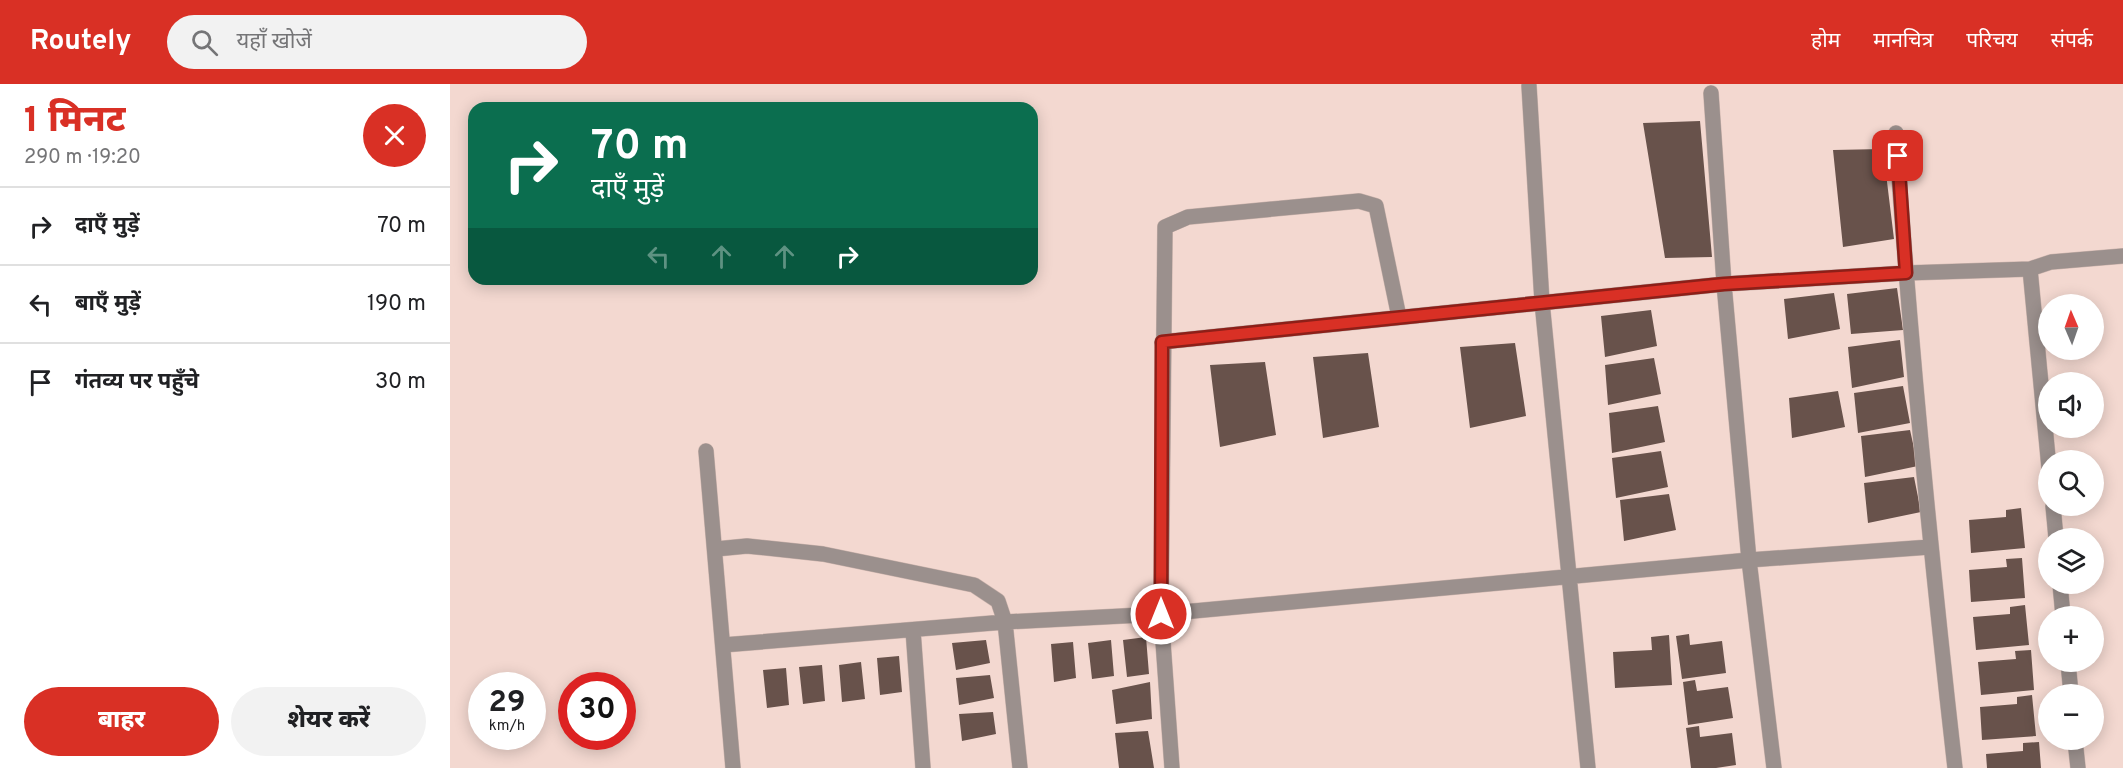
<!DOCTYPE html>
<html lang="hi">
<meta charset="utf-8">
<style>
body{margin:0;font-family:Overpass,"Noto Sans Devanagari",sans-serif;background:#f2f2f2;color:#202124;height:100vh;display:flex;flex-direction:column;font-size:22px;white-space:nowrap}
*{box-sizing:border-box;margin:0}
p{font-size:20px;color:#757577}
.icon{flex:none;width:33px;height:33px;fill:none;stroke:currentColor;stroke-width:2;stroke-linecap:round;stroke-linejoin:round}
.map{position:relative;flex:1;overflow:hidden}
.drawer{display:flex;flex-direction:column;background:#fff;width:450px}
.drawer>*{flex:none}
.top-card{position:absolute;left:18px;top:18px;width:570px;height:183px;border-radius:18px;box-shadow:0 3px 15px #0003;background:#0b6e4f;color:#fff;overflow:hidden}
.needle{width:39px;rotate:358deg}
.controls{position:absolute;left:1588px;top:210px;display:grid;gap:12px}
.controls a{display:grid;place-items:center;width:66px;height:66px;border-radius:50%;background:#fff;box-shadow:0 3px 15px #0003;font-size:30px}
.speed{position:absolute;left:18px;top:588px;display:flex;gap:12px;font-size:30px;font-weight:700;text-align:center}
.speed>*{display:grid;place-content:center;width:78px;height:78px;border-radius:50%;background:#fff;box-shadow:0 3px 15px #0003;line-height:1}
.speed small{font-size:15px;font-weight:400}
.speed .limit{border:9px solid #d22;background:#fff;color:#111}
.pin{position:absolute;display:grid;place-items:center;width:51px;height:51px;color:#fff;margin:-26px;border-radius:12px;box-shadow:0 3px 9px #0006}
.me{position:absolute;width:66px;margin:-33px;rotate:0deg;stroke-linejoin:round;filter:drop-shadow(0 0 4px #0008)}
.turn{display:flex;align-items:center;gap:21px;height:126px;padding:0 24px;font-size:27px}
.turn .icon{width:78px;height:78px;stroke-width:2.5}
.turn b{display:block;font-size:42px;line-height:51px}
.lanes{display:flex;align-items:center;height:57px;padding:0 24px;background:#0003;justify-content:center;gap:30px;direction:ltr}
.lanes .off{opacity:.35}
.round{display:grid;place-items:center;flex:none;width:63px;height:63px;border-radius:32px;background:#f2f2f2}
.summary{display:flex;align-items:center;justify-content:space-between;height:102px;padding:0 24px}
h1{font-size:36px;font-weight:800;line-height:45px;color:#d93025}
.cta{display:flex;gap:12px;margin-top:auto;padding:12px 24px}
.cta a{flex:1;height:69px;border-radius:36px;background:#d93025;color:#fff;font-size:24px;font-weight:800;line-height:69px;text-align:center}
.cta a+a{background:#f2f2f2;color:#202124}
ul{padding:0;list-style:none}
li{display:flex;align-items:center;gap:18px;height:78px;padding:0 24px;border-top:2px solid #e0e0e0}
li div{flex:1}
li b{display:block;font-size:22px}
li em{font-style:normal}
header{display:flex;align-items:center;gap:36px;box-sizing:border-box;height:84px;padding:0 30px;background:#d93025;color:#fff}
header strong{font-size:28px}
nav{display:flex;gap:33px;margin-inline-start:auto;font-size:21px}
.search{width:420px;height:54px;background:#f2f2f2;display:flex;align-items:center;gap:15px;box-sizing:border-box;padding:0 21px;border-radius:33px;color:#757577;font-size:22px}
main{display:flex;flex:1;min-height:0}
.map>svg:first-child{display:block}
</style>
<header>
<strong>Routely</strong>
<div class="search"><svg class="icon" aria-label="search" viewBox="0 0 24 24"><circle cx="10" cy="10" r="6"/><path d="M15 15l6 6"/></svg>यहाँ खोजें</div>
<nav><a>होम</a><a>मानचित्र</a><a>परिचय</a><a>संपर्क</a></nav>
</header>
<main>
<section class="drawer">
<div class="summary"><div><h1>1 मिनट</h1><p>290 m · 19:20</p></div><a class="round" style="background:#d93025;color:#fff"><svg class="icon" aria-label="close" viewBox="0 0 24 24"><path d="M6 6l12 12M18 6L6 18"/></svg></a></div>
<ul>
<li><svg class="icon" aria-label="right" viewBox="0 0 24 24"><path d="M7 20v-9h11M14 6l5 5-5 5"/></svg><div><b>दाएँ मुड़ें</b></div><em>70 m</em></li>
<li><svg class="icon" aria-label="left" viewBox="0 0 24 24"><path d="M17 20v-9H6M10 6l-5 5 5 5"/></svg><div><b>बाएँ मुड़ें</b></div><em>190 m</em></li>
<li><svg class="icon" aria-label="arrive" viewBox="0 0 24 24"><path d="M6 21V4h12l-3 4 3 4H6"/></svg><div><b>गंतव्य पर पहुँचे</b></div><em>30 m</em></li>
</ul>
<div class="cta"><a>बाहर</a><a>शेयर करें</a></div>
</section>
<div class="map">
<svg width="1673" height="684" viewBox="0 0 1673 684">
<rect width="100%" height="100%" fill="#f3d8d0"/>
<!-- building -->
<path fill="#68524b" d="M 1250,37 L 1262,173 L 1215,174 L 1193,39 Z
M 1433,65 L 1444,155 L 1393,163 L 1383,66 Z
M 1447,204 L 1453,246 L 1401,250 L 1397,210 Z
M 1384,209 L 1390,245 L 1338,255 L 1334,215 Z
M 1201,226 L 1207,262 L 1155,273 L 1151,232 Z
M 1450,256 L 1454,293 L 1402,304 L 1398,263 Z
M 1065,259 L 1076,332 L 1020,344 L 1010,263 Z
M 918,269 L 929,343 L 873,354 L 863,273 Z
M 1204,274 L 1211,310 L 1158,321 L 1155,281 Z
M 815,278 L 826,351 L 770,363 L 760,281 Z
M 1453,302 L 1460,339 L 1408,349 L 1404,309 Z
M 1388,307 L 1395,343 L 1342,354 L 1339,314 Z
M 1208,322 L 1215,358 L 1162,369 L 1159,329 Z
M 1460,346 L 1468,382 L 1415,393 L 1411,352 Z
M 1211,367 L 1218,403 L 1166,414 L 1162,374 Z
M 1464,393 L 1471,428 L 1418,439 L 1414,399 Z
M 1219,410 L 1226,446 L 1174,457 L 1170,416 Z
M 1571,424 L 1575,464 L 1521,469 L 1519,436 L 1556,433 L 1556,426 Z
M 1572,474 L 1575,514 L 1521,518 L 1519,486 L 1557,483 L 1556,475 Z
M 1575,521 L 1579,561 L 1526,566 L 1523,533 L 1560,530 L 1560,523 Z
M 1239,550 L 1240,561 L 1272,557 L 1276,589 L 1232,595 L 1226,552 Z
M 1219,551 L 1222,601 L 1165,604 L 1163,568 L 1202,566 L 1201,553 Z
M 696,553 L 699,590 L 677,593 L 673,556 Z
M 536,556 L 540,579 L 506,586 L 502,559 Z
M 661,556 L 664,592 L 642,595 L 638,559 Z
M 623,558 L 626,594 L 604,598 L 601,560 Z
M 1581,566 L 1584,606 L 1531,611 L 1528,578 L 1566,575 L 1565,567 Z
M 449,572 L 452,608 L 430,611 L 427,574 Z
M 411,578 L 415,615 L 392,618 L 389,581 Z
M 372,581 L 375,617 L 353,620 L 349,583 Z
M 336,584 L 339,621 L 317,624 L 313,586 Z
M 540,591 L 544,614 L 509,621 L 506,594 Z
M 1245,596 L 1247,607 L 1278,603 L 1283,634 L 1238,641 L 1233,598 Z
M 700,598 L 702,635 L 666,640 L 662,606 Z
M 1582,611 L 1586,652 L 1532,656 L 1530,623 L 1567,620 L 1567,613 Z
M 543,628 L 546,650 L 512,657 L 509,630 Z
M 1249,642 L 1250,653 L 1282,649 L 1286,681 L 1266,684 L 1241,684 L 1236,644 Z
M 698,647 L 704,684 L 669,684 L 665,649 Z
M 1589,658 L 1591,684 L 1537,684 L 1536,670 L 1573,667 L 1573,659 Z"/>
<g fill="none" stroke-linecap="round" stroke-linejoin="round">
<defs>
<path id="minor" d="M 1079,2 L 1092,218 L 1138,684
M 1261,9 L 1274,200 L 1299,476 L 1324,684
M 1446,49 C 1460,261 1481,473 1505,684
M 1580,185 L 1599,384
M 712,258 L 1274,200 L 1456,189 L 1580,185 L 1601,178 L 1673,172
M 256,367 L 283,684
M 1603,422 L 1606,454
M 266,465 L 297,462 L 373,470 L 524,501 L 548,517 L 555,538 L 570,684
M 1610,500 L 1613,532
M 463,546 L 473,684
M 273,561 L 555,538 L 711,530 L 1299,476 L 1480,463
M 1618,578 L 1621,610
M 1625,656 L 1628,684
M 722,684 L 711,530 L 715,143 L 738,133 L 909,117 L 926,122 L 949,233"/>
</defs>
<!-- minor casing -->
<use href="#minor" stroke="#ccb4ad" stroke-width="16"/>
<!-- minor -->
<use href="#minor" stroke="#9b908d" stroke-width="15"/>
</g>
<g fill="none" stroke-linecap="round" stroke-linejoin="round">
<defs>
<path id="route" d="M 711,530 L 712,258 L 1274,200 L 1456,189 L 1448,72"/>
</defs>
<!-- route casing -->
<use href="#route" stroke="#8d1f18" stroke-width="15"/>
<!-- route -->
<use href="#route" stroke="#d93025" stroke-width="10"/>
</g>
</svg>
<div class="controls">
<a><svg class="needle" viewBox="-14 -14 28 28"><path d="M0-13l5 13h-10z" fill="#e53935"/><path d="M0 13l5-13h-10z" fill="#757577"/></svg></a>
<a><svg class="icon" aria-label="sound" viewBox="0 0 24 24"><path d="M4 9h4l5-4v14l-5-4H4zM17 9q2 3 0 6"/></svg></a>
<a><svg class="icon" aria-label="search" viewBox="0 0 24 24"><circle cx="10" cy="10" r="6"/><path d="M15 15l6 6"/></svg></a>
<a><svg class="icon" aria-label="layers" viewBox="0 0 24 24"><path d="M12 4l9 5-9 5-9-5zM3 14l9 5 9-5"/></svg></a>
<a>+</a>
<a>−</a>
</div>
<div class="speed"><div>29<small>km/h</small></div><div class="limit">30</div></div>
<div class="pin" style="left:1448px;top:72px;background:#d93025"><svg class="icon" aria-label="arrive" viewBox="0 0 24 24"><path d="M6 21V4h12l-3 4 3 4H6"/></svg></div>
<svg class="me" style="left:711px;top:530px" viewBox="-20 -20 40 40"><circle r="17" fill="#d93025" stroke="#fff" stroke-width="3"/><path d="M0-11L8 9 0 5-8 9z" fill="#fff"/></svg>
<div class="top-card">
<div class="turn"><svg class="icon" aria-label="right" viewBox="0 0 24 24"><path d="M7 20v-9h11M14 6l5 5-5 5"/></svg><div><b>70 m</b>दाएँ मुड़ें</div></div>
<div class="lanes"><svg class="icon off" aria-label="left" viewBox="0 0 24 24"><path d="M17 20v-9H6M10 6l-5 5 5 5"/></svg><svg class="icon off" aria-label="ahead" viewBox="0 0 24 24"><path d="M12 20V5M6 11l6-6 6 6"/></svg><svg class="icon off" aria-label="ahead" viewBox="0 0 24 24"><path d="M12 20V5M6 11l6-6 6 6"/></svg><svg class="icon" aria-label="right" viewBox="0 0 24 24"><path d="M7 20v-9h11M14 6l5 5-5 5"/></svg></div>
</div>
</div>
</main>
